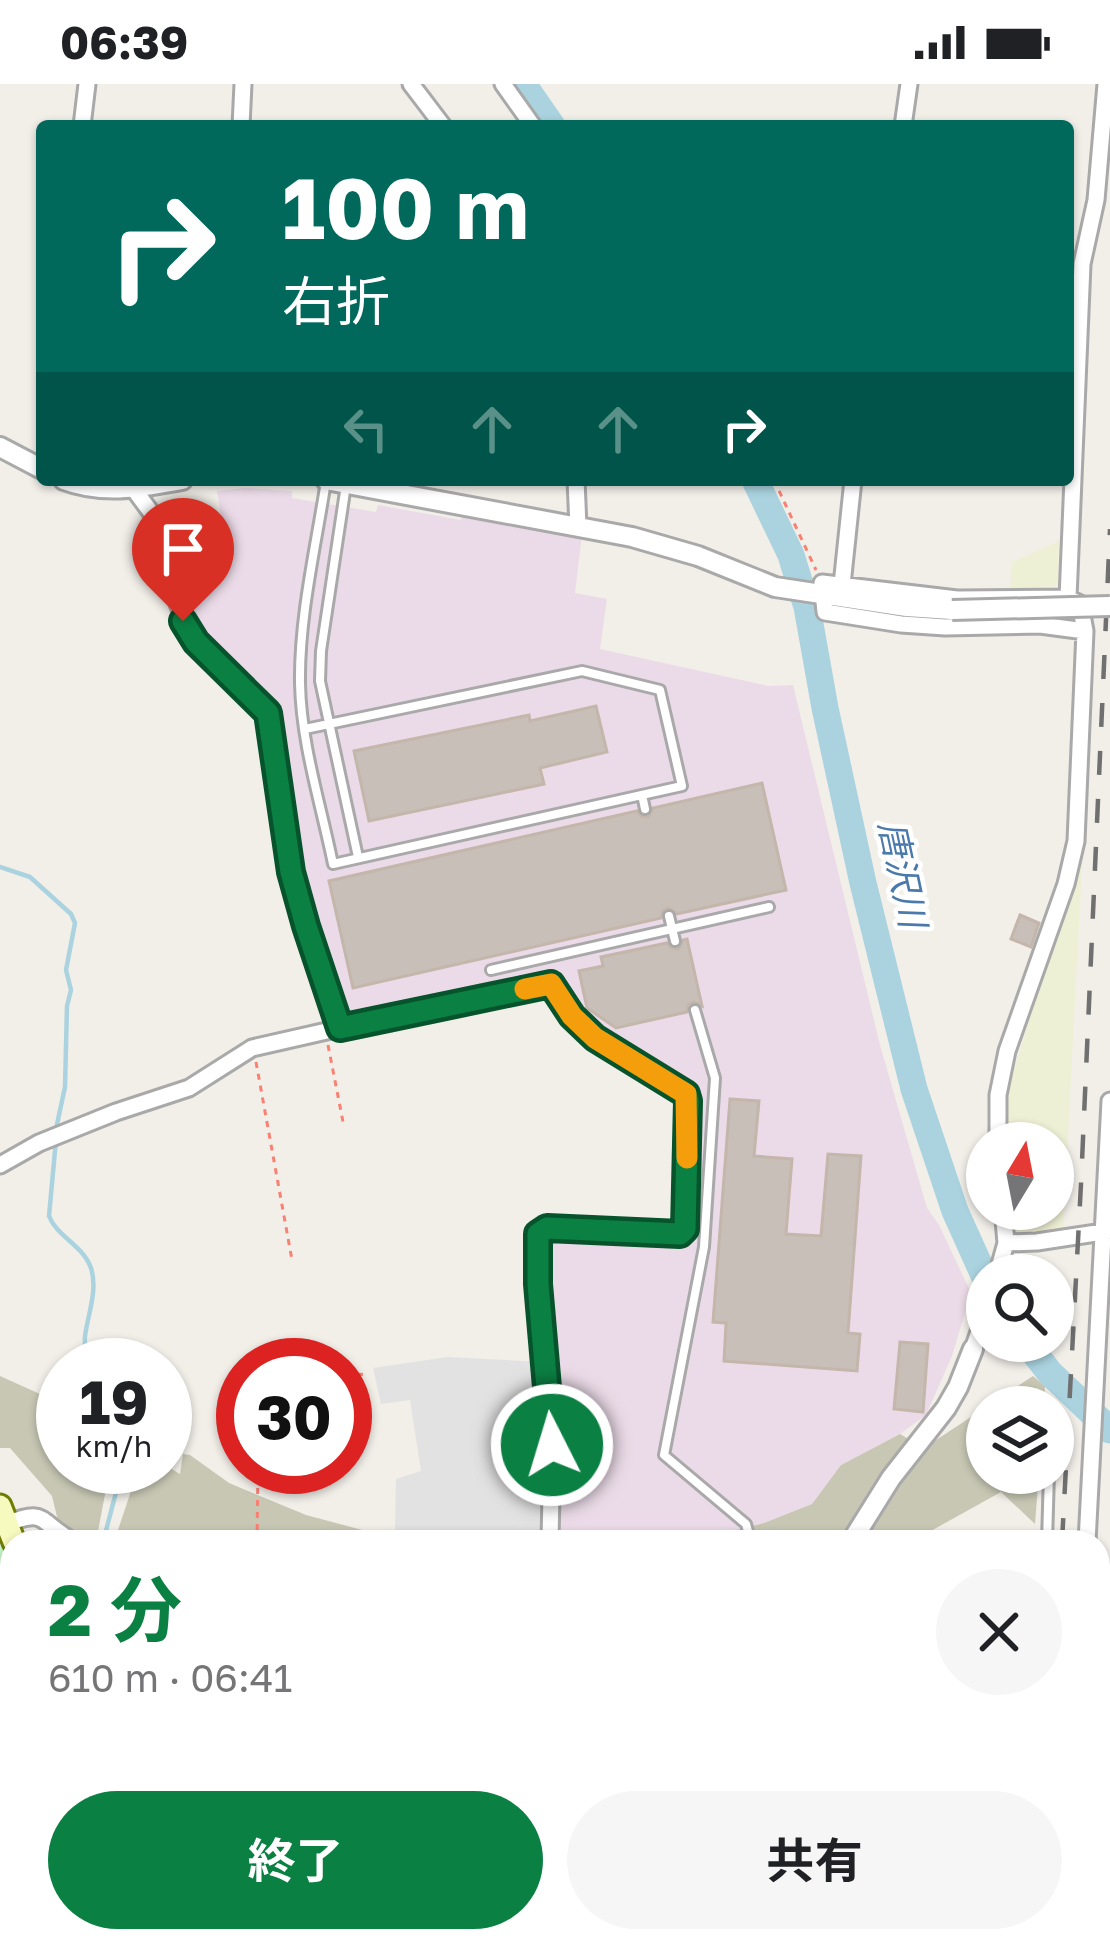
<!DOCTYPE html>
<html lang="ja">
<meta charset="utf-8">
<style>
body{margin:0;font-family:"Golos Text","Noto Sans JP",sans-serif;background:#f6f6f6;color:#202124;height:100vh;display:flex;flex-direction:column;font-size:45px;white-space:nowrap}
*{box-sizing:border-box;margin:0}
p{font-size:39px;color:#757577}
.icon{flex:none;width:66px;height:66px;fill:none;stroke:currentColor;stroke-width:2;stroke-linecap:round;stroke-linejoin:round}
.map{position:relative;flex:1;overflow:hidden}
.details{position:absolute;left:0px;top:1446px;width:1110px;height:423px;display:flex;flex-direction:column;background:#fff;border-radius:36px 36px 0 0;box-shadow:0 3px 9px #0004}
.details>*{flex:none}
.banner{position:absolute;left:36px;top:36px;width:1038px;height:366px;border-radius:12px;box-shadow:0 3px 9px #0004;background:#00695c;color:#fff;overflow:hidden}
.needle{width:78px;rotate:10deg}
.fabs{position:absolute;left:966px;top:1038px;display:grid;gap:24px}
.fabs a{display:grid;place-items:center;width:108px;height:108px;border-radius:50%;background:#fff;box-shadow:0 3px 9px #0004;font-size:60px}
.speed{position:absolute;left:36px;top:1254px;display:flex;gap:24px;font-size:60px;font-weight:700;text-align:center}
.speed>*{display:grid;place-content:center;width:156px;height:156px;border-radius:50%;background:#fff;box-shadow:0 3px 9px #0004;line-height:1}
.speed small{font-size:30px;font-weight:400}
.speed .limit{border:18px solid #d22;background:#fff;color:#111}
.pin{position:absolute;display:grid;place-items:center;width:102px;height:102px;color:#fff;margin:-123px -51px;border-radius:50% 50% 50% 0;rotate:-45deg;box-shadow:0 0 12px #0007}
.pin .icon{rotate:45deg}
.me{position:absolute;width:132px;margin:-66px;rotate:355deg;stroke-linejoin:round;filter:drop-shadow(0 0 9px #0008)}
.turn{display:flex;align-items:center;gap:42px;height:252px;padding:0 48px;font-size:54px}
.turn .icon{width:156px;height:156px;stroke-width:2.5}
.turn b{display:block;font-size:84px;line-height:102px}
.lanes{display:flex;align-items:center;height:114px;padding:0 48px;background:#0003;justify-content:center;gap:60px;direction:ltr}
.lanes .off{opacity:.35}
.round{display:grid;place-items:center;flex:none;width:126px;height:126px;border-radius:63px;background:#f6f6f6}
.headline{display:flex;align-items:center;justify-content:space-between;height:204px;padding:0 48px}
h1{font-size:72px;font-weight:700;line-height:90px;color:#0b8043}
.primary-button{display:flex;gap:24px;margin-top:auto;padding:24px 48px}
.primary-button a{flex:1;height:138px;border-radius:72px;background:#0b8043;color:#fff;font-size:48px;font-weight:700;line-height:138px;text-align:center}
.primary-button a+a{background:#f6f6f6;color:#202124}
.status{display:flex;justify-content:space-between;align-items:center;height:84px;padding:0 60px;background:#fff;direction:ltr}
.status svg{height:33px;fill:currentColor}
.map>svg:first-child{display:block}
</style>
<div class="status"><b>06:39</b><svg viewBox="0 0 49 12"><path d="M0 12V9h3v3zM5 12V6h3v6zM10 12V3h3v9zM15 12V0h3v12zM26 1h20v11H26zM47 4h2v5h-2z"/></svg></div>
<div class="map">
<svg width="1110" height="1867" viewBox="0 0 1110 1867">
<rect width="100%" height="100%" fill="#f2efe9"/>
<!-- industrial -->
<path fill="#ebdbe8" d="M 246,404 L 292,407 L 292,414 L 376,428 L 378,421 L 461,436 L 462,428 L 582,451 L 575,509 L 607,515 L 600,565 L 768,602 L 793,601 L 880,961 L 927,1124 L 939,1141 L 971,1209 L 952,1272 L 926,1331 L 900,1350 L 841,1381 L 812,1420 L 764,1439 L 689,1458 L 560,1458 L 560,1360 L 544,1155 L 549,1149 L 688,1154 L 695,1014 L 692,1005 L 598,948 L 577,928 L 553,890 L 351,933 L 333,903 L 297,787 L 274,628 L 195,544 L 183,515 L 180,470 L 174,449 L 223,445 L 217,407 Z"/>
<!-- construction -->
<path fill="#c7c7b4" d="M 56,1286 L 63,1288 L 63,1383 L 110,1384 L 96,1458 L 59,1441 L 52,1412 L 10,1364 L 0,1364 L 0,1292 L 51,1315 L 56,1301 Z
M 1033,1292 L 1045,1302 L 1044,1323 L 987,1323 L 987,1389 L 1039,1389 L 1035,1440 L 1001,1408 L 911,1458 L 689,1458 L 764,1439 L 812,1420 L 841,1381 L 900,1350 L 924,1364 Z
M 183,1370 L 190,1371 L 229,1399 L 306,1431 L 396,1455 L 423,1458 L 114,1458 L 139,1383 L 165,1383 L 165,1381 L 180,1390 Z"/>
<!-- farmland -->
<path fill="#eef0d5" d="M 1059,457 L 1058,499 L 1055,502 L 1010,505 L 1012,478 Z
M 1083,761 L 1063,1149 L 1020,1153 L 1010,1144 L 1009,1125 L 1053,1125 L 1053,1059 L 1003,1059 L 1003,1021 Z"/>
<!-- park -->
<path fill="#c8facc" d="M 0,1462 L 5,1463 L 12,1480 L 12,1558 L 1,1561 L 11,1603 L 0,1605 Z"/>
<!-- parking -->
<path fill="#e2e2e2" d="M 448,1273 L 540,1278 L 547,1362 L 542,1380 L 547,1406 L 543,1458 L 423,1458 L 414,1457 L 414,1450 L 395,1447 L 396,1395 L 421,1387 L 410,1316 L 381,1320 L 373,1284 Z"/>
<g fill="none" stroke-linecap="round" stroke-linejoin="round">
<!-- stream -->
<path stroke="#aad3df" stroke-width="4.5" d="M 0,783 L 30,793 L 71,830 L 75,839 L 66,886 L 71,906 L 67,922 L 65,1003 L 56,1045
M 56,1056 L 49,1132 C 57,1153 83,1161 91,1184 C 98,1206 88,1230 85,1252 C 84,1261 86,1271 87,1281
M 103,1458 L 119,1397 L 117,1383
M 233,1867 L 240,1857"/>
<!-- river -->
<path stroke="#aad3df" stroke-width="27" d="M 523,0 L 552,42
M 755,396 L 791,471 L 807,523 L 825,624 L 863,799 L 914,1005 L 955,1127 L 987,1198
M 1025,1257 L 1050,1289 L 1110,1346"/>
</g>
<!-- building -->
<path fill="#c7bfb8" stroke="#c4b6ab" stroke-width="3" d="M 596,622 L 607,668 L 540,684 L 544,700 L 369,737 L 354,667 L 529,631 L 530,637 Z
M 762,699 L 786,806 L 677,830 L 668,824 L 663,827 L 661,834 L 353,904 L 329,797 L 637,727 L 641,732 L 648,733 L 653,724 Z
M 1020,831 L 1039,839 L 1031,863 L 1011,855 Z
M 687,855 L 702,922 L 694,918 L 688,921 L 687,928 L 616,944 L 587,924 L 579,887 L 603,882 L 601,873 L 667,859 L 672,864 L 678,865 L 683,856 Z
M 730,1015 L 759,1017 L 754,1072 L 792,1075 L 786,1150 L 821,1152 L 828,1070 L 861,1072 L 848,1249 L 860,1250 L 857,1287 L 724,1277 L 726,1239 L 713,1238 Z
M 900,1258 L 928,1260 L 923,1328 L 894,1325 Z"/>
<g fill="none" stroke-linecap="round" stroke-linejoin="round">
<defs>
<path id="service" d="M 346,401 L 321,567 L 320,597 L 358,773
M 305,645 L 582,587 L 660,606 L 682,702 L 333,780 C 321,721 301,659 300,599 C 299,533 316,462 326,397
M 642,711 L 645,725
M 669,832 L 675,857
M 491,886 L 769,823
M 695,926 L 715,994 L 704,1163 L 664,1371 L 746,1440 L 751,1458
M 1047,1458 L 1049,1389
M 214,1857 L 223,1867
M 61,1867 L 62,1857"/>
<path id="minor" d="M 411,0 L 443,42
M 503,0 L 533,42
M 82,42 L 87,0
M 241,42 L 243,0
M 903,42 L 909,0
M 576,396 L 578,443
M 133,404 L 167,450 L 172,471 L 177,517 L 189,547 L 268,629 L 291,788 L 306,842 L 340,944 L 551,900 L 572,932 L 595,954 L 686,1010 L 689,1017 L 685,1145 L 679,1150 L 546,1144 L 539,1150 L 538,1200 L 552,1361 L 550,1458
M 842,501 L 853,396
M 1068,514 L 1082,180 L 1096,116 L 1106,0
M 998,1059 L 998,1011 L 1007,967 L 1066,800 L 1076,757 L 1085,547 L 1080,520 L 1068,514 L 957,515 L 822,499 L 825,528 L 901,540 L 945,543 L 1040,541 L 1085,547
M 0,1081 L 39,1059 L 116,1028 L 189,1004 L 252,964 L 340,944
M 1006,1159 L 1037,1158 L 1110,1147
M 997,1191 L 1006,1159 L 1003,1125
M 973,1265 L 987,1225
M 0,1442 C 49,1423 35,1436 74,1458
M 1087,1458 L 1110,1017
M 1098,1556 L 1110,1560
M 1098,1730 L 1110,1733
M 270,1857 L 297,1862 L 419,1865 L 538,1863 L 553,1857
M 698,1857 L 727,1867
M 241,1867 L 252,1857
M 1025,1867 L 1025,1857
M 1064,1867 L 1064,1857"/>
<path id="tertiary" d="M 0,363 L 42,385
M 64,396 C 104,411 142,403 182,396
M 326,396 L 632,453 L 698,472 L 775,503 L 907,523 L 952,526
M 851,1458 L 891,1394 L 946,1324 L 958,1303 L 973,1265
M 654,1867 L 660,1857"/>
<path id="secondary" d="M 0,1422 L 14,1458
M 166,1857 L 170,1867"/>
</defs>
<!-- service casing -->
<use href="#service" stroke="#a9a9a9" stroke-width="14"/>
<!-- minor casing -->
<use href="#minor" stroke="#a9a9a9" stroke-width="21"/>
<!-- tertiary casing -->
<use href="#tertiary" stroke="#a9a9a9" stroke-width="24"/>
<!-- secondary casing -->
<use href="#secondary" stroke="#707d05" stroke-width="27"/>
<!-- path -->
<path stroke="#fa8072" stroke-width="3" stroke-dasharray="6 6" stroke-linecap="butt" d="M 774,396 L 816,486
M 328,961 L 344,1043
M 256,978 L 292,1176
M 345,1292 L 365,1290
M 257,1458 L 258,1383"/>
<!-- service -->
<use href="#service" stroke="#fff" stroke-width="8"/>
<!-- minor -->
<use href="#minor" stroke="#fff" stroke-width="15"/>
<!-- tertiary -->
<use href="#tertiary" stroke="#fff" stroke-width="18"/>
<!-- secondary -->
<use href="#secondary" stroke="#f7fabf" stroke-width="21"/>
<!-- rail -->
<path stroke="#707070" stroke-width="4.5" stroke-dasharray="24 24" stroke-linecap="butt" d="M 1062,1458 L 1081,1100 L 1110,445
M 1040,1867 L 1041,1857"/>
<defs>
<path id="tertiary-bridge" d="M 952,526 L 1110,522"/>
</defs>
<!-- tertiary-bridge casing -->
<use href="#tertiary-bridge" stroke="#a9a9a9" stroke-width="24" stroke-linecap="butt"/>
<!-- tertiary-bridge -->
<use href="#tertiary-bridge" stroke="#fff" stroke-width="18"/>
</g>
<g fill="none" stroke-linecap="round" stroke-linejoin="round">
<defs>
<path id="route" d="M 183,537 L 196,558 L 268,629 L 291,788 L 306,842 L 340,944 L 551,900 L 572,932 L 595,954 L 686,1010 L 688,1017 L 685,1145 L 680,1150 L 547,1144 L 538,1150 L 538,1200 L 552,1361"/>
</defs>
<!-- route casing -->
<use href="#route" stroke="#07532c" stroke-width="30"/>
<!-- route -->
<use href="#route" stroke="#0b8043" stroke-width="21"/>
<!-- slow -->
<path stroke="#f59e0b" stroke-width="21" d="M 525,905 L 551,900 L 572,932 L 595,954 L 686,1010 L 687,1074"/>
</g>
<g text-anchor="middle" stroke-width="9" stroke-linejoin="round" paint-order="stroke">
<!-- water labels -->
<g font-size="36" font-style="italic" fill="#4a7aab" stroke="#fff">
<text transform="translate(903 790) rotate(78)" y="13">唐沢川</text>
</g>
</g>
</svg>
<div class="fabs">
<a><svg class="needle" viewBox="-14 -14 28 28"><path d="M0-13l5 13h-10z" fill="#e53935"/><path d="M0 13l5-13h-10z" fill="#757577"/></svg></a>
<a><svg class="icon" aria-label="search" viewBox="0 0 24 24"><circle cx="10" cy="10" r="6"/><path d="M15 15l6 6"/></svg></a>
<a><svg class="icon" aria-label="layers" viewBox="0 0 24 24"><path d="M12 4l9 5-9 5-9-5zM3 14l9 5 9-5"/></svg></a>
</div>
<div class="speed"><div>19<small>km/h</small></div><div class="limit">30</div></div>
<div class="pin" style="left:183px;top:537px;background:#d93025"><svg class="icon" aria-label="arrive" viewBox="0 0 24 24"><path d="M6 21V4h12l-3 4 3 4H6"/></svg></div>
<svg class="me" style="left:552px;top:1361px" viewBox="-20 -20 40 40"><circle r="17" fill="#0b8043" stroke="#fff" stroke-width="3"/><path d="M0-11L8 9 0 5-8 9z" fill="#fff"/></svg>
<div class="banner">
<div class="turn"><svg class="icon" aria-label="right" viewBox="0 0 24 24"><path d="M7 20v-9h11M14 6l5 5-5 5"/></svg><div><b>100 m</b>右折</div></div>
<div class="lanes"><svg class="icon off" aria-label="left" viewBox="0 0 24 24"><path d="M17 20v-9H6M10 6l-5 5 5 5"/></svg><svg class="icon off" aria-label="ahead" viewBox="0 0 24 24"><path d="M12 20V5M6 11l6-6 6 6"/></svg><svg class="icon off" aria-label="ahead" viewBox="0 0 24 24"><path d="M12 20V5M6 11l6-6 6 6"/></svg><svg class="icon" aria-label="right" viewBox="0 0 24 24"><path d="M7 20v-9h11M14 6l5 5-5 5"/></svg></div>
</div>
<section class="details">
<div class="headline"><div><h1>2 分</h1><p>610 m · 06:41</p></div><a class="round"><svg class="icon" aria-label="close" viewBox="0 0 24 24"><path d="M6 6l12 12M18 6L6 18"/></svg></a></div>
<div class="primary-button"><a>終了</a><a>共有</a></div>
</section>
</div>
